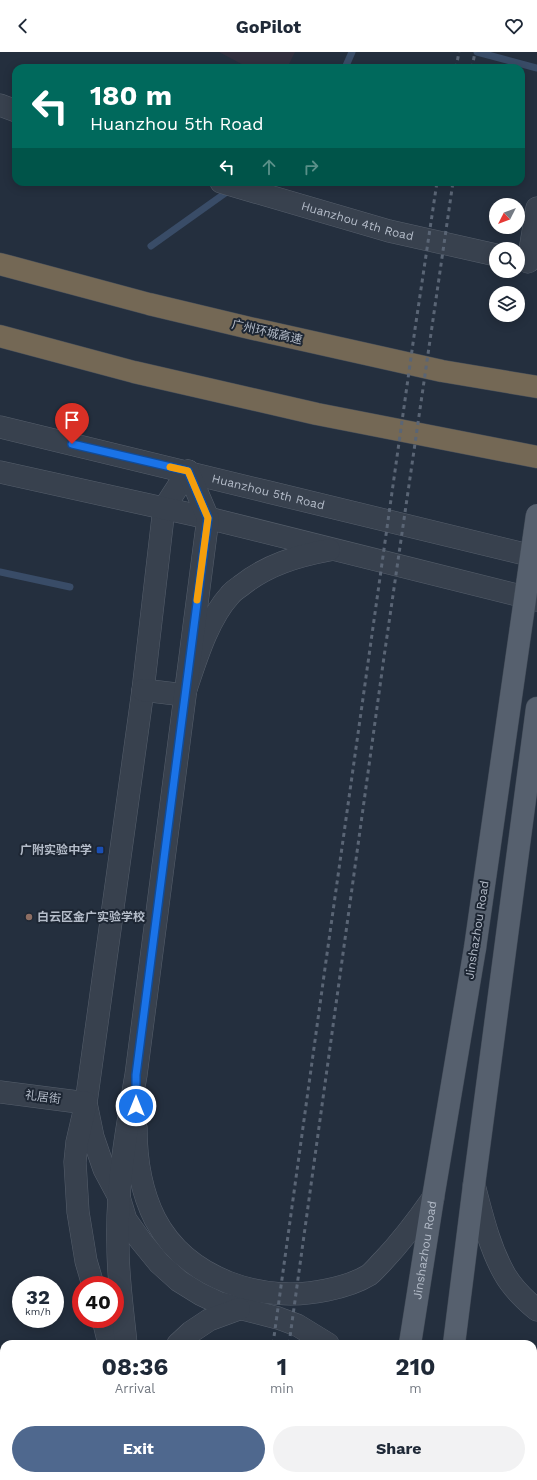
<!DOCTYPE html>
<meta charset="utf-8">
<style>
body{margin:0;font-family:"Work Sans","Noto Sans SC",sans-serif;background:#f2f2f3;color:#1f2937;height:100vh;display:flex;flex-direction:column;font-size:15px;white-space:nowrap}
*{box-sizing:border-box;margin:0}
p{font-size:13px;color:#747a83}
.icon{flex:none;width:22px;height:22px;fill:none;stroke:currentColor;stroke-width:2;stroke-linecap:round;stroke-linejoin:round}
.map{position:relative;flex:1;overflow:hidden}
.drawer{position:absolute;left:0px;top:1288px;width:537px;height:140px;display:flex;flex-direction:column;background:#fff;border-radius:12px 12px 0 0;box-shadow:0 2px 10px #0003}
.drawer>*{flex:none}
.banner{position:absolute;left:12px;top:12px;width:513px;height:122px;border-radius:12px;box-shadow:0 2px 10px #0003;background:#00695c;color:#fff;overflow:hidden}
.needle{width:26px;rotate:228deg}
.fabs{position:absolute;left:489px;top:146px;display:grid;gap:8px}
.fabs a{display:grid;place-items:center;width:36px;height:36px;border-radius:50%;background:#fff;box-shadow:0 2px 10px #0003;font-size:20px}
.speed{position:absolute;left:12px;top:1224px;display:flex;gap:8px;font-size:20px;font-weight:700;text-align:center}
.speed>*{display:grid;place-content:center;width:52px;height:52px;border-radius:50%;background:#fff;box-shadow:0 2px 10px #0003;line-height:1}
.speed small{font-size:10px;font-weight:400}
.speed .limit{border:6px solid #d22;background:#fff;color:#111}
.pin{position:absolute;display:grid;place-items:center;width:34px;height:34px;color:#fff;margin:-41px -17px;border-radius:50% 50% 50% 0;rotate:-45deg;box-shadow:0 0 4px #0007}
.pin .icon{rotate:45deg}
.me{position:absolute;width:44px;margin:-22px;rotate:0deg;stroke-linejoin:round;filter:drop-shadow(0 0 3px #0008)}
.turn{display:flex;align-items:center;gap:14px;height:84px;padding:0 12px;font-size:18px}
.turn .icon{width:52px;height:52px;stroke-width:2.5}
.turn b{display:block;font-size:28px;line-height:34px}
.lanes{display:flex;align-items:center;height:38px;padding:0 12px;background:#0003;justify-content:center;gap:20px;direction:ltr}
.lanes .off{opacity:.35}
.eta{display:flex;justify-content:space-evenly;align-items:center;height:68px;text-align:center}
.eta b{font-size:24px;font-weight:700;line-height:28px}
.cta{display:flex;gap:8px;margin-top:auto;padding:8px 12px}
.cta a{flex:1;height:46px;border-radius:24px;background:#4f688e;color:#fff;font-size:16px;font-weight:700;line-height:46px;text-align:center}
.cta a+a{background:#f2f2f3;color:#1f2937}
header{display:flex;justify-content:space-between;align-items:center;height:52px;padding:0 12px;background:#fff;font-size:18px;font-weight:700}
.map>svg:first-child{display:block}
</style>
<header><svg class="icon" aria-label="back" viewBox="0 0 24 24"><path d="M15 5l-7 7 7 7"/></svg>GoPilot<svg class="icon" aria-label="heart" viewBox="0 0 24 24"><path d="M12 20l-8-8c-3-5 5-10 8-4 3-6 11-1 8 4z"/></svg></header>
<div class="map">
<svg width="537" height="1428" viewBox="0 0 537 1428">
<rect width="100%" height="100%" fill="#242f3e"/>
<!-- medical -->
<path fill="#32303f" d="M 219,0 L 295,0 L 287,16 L 249,16 Z"/>
<g fill="none" stroke-linecap="round" stroke-linejoin="round">
<!-- stream -->
<path stroke="#394c67" stroke-width="7" d="M 477,0 L 537,16
M 345,16 L 352,0
M 151,194 L 231,137
M 0,520 L 70,535"/>
<defs>
<g id="minor">
<path d="M 0,53 L 16,59"/>
<path id="s1" d="M 221,130 L 389,179 L 496,203"/>
<path d="M 528,210 L 537,156"/>
<path id="s2" d="M 0,375 C 179,417 358,463 537,505"/>
<path d="M 188,419 L 164,456 L 143,638 L 86,1051 L 93,1085 L 104,1117 L 119,1145 L 126,1168 L 141,1189 L 159,1211 L 179,1229 L 200,1242 L 219,1251 L 278,1266 L 297,1273 L 328,1292"/>
<path d="M 0,420 L 208,466 L 537,548"/>
<path d="M 143,638 L 184,643 C 195,611 207,568 230,543 C 233,539 238,536 242,533 C 267,513 297,504 329,498"/>
<path d="M 0,1040 L 86,1051 L 77,1090 L 75,1110 L 78,1160 L 86,1209 L 93,1233"/>
<path d="M 136,1076 C 136,1106 141,1139 155,1167 C 187,1228 263,1252 327,1238 C 342,1235 356,1231 369,1223 C 374,1219 378,1214 382,1210 C 401,1190 417,1169 433,1146"/>
<path d="M 474,1133 C 482,1163 489,1194 504,1221 C 512,1236 525,1248 537,1258"/>
<path d="M 103,1267 L 109,1292"/>
<path d="M 126,1292 C 123,1260 118,1228 118,1195 C 116,1137 126,1080 136,1023 L 208,466 L 188,419"/>
<path d="M 178,1292 L 191,1280 L 209,1268 L 239,1257"/>
<path d="M 533,1325 L 537,1323"/>
<path d="M 121,1428 L 122,1424"/>
<path d="M 453,1428 L 455,1424"/>
</g>
<g id="major">
<path id="s3" d="M 410,1292 L 433,1146 L 475,896"/>
<path d="M 454,1292 L 474,1133 L 537,656"/>
<path d="M 390,1428 L 390,1424"/>
<path d="M 439,1428 L 440,1424"/>
</g>
<path id="highway" d="M 0,212 L 149,252 L 254,277 L 442,319 L 537,335
M 0,284 L 134,320 L 317,362 L 537,405"/>
</defs>
<!-- minor casing -->
<use href="#minor" stroke="#565f6c" stroke-width="23"/>
<!-- major casing -->
<use href="#major" stroke="#414a57" stroke-width="23"/>
<!-- highway casing -->
<use href="#highway" stroke="#434c59" stroke-width="23"/>
<!-- minor -->
<use href="#minor" stroke="#38414e" stroke-width="22"/>
<!-- major -->
<use href="#major" stroke="#56606e" stroke-width="22"/>
<!-- highway -->
<use href="#highway" stroke="#746855" stroke-width="22"/>
<!-- rail -->
<path stroke="#5a6575" stroke-width="3" stroke-dasharray="4 4" stroke-linecap="butt" d="M 456,16 L 459,0
M 472,16 L 475,0
M 273,1292 L 326,909 L 415,277 L 437,130
M 289,1292 L 384,605 L 453,130
M 254,1428 L 254,1424
M 269,1428 L 270,1424"/>
<defs>
<path id="major-bridge" d="M 475,896 L 537,463"/>
</defs>
<!-- major-bridge casing -->
<use href="#major-bridge" stroke="#414a57" stroke-width="23" stroke-linecap="butt"/>
<!-- major-bridge -->
<use href="#major-bridge" stroke="#56606e" stroke-width="22"/>
</g>
<g fill="none" stroke-linecap="round" stroke-linejoin="round">
<defs>
<path id="route" d="M 72,392 L 188,419 L 208,466 L 136,1023 L 136,1054"/>
</defs>
<!-- route casing -->
<use href="#route" stroke="#114b97" stroke-width="10"/>
<!-- route -->
<use href="#route" stroke="#1a73e8" stroke-width="7"/>
<!-- slow -->
<path stroke="#f59e0b" stroke-width="7" d="M 170,415 L 188,419 L 208,466 L 197,548"/>
</g>
<!-- markers -->
<rect fill="#1a4fb4" stroke="#1d2633" stroke-width="1.5" x="96" y="794" width="8" height="8" rx="2"/>
<circle fill="#8d6e63" stroke="#1d2633" stroke-width="1.5" cx="29" cy="865" r="4"/>
<g text-anchor="middle" stroke-width="4" stroke-linejoin="round" paint-order="stroke">
<!-- street labels -->
<g font-size="12" fill="#b4bcc9" stroke="#1d2633">
<text dy="4" stroke="none"><textPath href="#s1" startOffset="142">Huanzhou 4th Road</textPath></text>
<text transform="translate(267 280) rotate(13)" y="4">广州环城高速</text>
<text dy="4" stroke="none"><textPath href="#s2" startOffset="276">Huanzhou 5th Road</textPath></text>
<text transform="translate(477 878) rotate(-81)" y="4">Jinshazhou Road</text>
<text transform="translate(43 1045) rotate(7)" y="4">礼居街</text>
<text dy="4" stroke="none"><textPath href="#s3" startOffset="95">Jinshazhou Road</textPath></text>
</g>
<!-- poi labels -->
<g font-size="12" font-weight="bold" fill="#b4bcc9" stroke="#1d2633" text-anchor="end">
<text x="92" y="802">广附实验中学</text>
<text x="37" y="869" text-anchor="start">白云区金广实验学校</text>
</g>
</g>
</svg>
<div class="fabs">
<a><svg class="needle" viewBox="-14 -14 28 28"><path d="M0-13l5 13h-10z" fill="#e53935"/><path d="M0 13l5-13h-10z" fill="#747a83"/></svg></a>
<a><svg class="icon" aria-label="search" viewBox="0 0 24 24"><circle cx="10" cy="10" r="6"/><path d="M15 15l6 6"/></svg></a>
<a><svg class="icon" aria-label="layers" viewBox="0 0 24 24"><path d="M12 4l9 5-9 5-9-5zM3 14l9 5 9-5"/></svg></a>
</div>
<div class="speed"><div>32<small>km/h</small></div><div class="limit">40</div></div>
<div class="pin" style="left:72px;top:392px;background:#d93025"><svg class="icon" aria-label="arrive" viewBox="0 0 24 24"><path d="M6 21V4h12l-3 4 3 4H6"/></svg></div>
<svg class="me" style="left:136px;top:1054px" viewBox="-20 -20 40 40"><circle r="17" fill="#1a73e8" stroke="#fff" stroke-width="3"/><path d="M0-11L8 9 0 5-8 9z" fill="#fff"/></svg>
<div class="banner">
<div class="turn"><svg class="icon" aria-label="left" viewBox="0 0 24 24"><path d="M17 20v-9H6M10 6l-5 5 5 5"/></svg><div><b>180 m</b>Huanzhou 5th Road</div></div>
<div class="lanes"><svg class="icon" aria-label="left" viewBox="0 0 24 24"><path d="M17 20v-9H6M10 6l-5 5 5 5"/></svg><svg class="icon off" aria-label="ahead" viewBox="0 0 24 24"><path d="M12 20V5M6 11l6-6 6 6"/></svg><svg class="icon off" aria-label="right" viewBox="0 0 24 24"><path d="M7 20v-9h11M14 6l5 5-5 5"/></svg></div>
</div>
<section class="drawer">
<div class="eta">
<div><b>08:36</b><p>Arrival</p></div>
<div><b>1</b><p>min</p></div>
<div><b>210</b><p>m</p></div>
</div>
<div class="cta"><a>Exit</a><a>Share</a></div>
</section>
</div>
